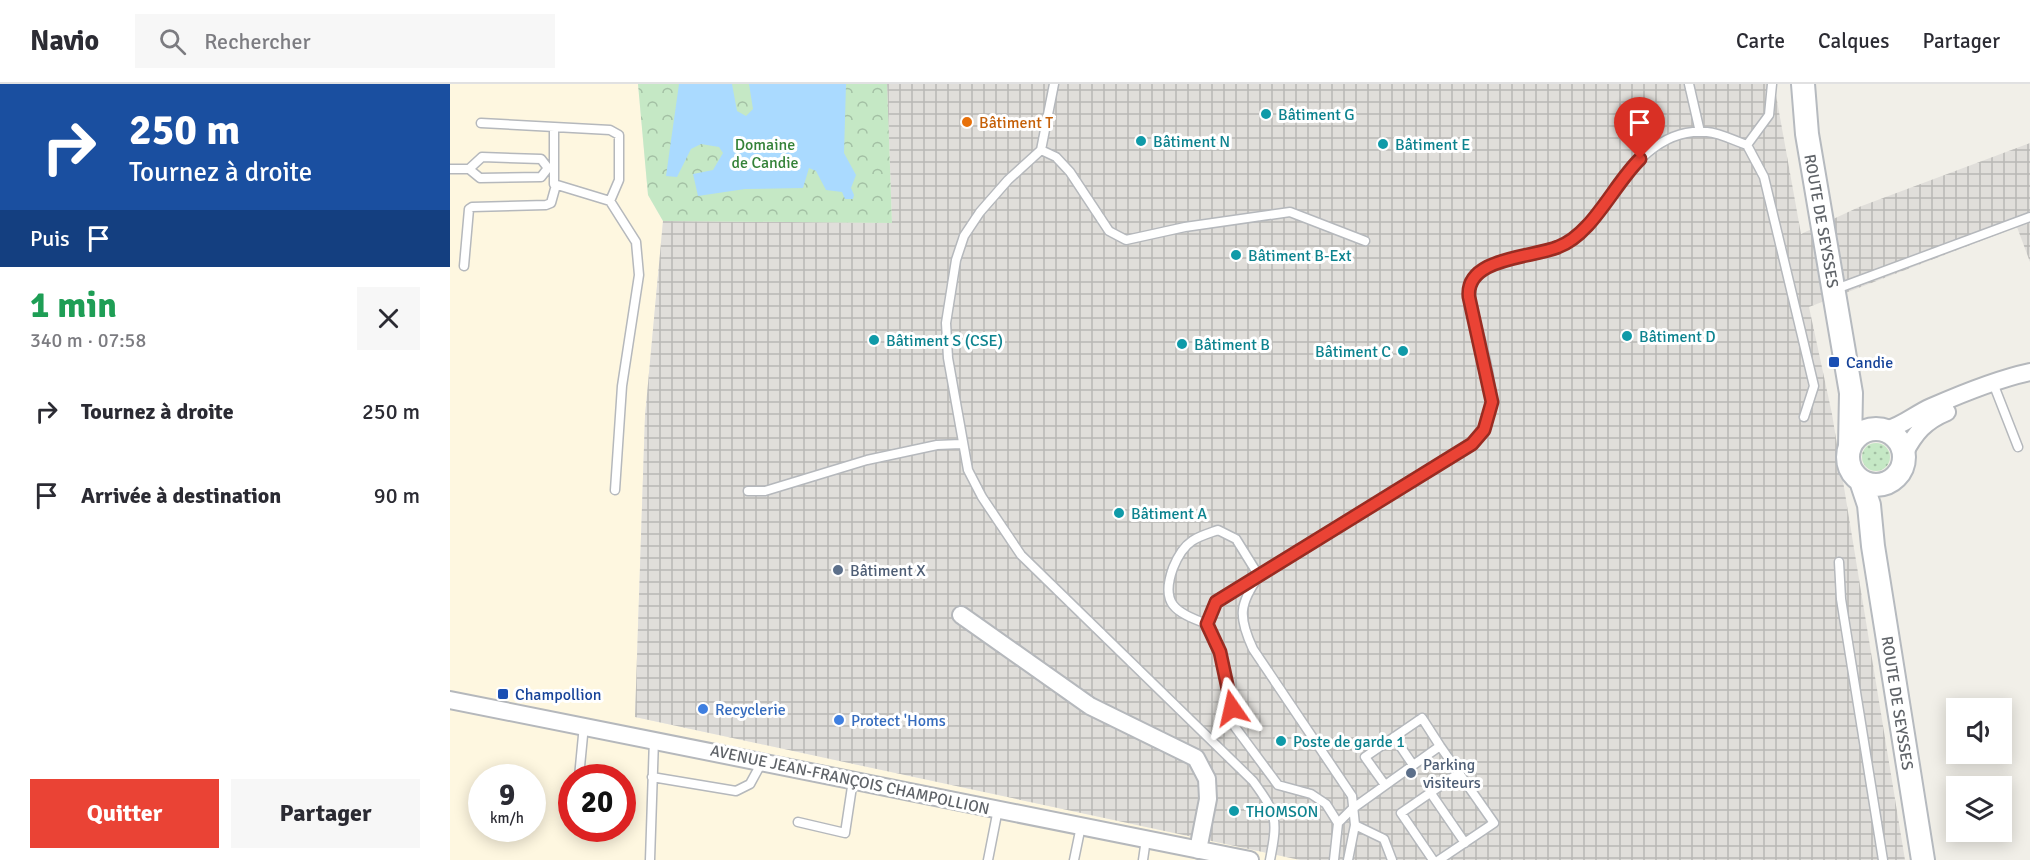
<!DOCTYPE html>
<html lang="fr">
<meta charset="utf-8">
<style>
body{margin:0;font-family:Signika,sans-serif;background:#f7f7f7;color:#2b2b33;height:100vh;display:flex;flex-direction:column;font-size:22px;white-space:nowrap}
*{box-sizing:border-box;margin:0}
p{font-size:20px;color:#7c7c81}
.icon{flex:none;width:33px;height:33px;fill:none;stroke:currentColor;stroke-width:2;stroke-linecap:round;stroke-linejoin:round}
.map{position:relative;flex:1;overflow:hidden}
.side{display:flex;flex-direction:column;background:#fff;width:450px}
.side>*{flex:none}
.hud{background:#1a4fa0;color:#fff;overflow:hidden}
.buttons{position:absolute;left:1496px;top:614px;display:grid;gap:12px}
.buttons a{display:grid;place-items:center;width:66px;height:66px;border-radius:0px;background:#fff;box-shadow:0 3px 15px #0003;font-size:30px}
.speed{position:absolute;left:18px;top:680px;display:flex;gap:12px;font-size:30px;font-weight:700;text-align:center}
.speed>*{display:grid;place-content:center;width:78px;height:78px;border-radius:50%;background:#fff;box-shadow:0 3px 15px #0003;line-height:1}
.speed small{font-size:15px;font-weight:400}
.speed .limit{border:9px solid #d22;background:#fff;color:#111}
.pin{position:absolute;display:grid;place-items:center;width:51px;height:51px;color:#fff;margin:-62px -26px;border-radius:50% 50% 50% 0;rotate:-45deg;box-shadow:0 0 6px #0007}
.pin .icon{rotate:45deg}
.me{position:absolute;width:66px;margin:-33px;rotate:349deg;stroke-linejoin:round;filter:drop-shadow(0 0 4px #0008)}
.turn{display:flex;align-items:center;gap:21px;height:126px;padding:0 30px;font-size:27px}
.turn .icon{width:78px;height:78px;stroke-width:2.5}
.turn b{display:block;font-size:42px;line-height:51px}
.then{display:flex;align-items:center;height:57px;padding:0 30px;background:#0003;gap:12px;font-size:22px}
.round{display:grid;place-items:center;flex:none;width:63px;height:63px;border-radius:0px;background:#f7f7f7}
.overview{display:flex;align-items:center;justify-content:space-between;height:102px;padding:0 30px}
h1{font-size:36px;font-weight:700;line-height:45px;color:#1e9e55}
.primary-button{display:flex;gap:12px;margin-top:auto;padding:12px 30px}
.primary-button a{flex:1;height:69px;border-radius:0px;background:#ea4335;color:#fff;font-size:24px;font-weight:700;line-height:69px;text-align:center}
.primary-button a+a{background:#f7f7f7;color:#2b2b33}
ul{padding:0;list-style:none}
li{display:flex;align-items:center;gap:18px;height:84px;padding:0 30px}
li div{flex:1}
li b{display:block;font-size:22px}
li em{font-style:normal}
header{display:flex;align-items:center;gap:36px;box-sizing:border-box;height:84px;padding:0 30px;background:#fff;border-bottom:2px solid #e1e1e2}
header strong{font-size:28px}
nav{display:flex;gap:33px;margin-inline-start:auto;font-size:21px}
.search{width:420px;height:54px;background:#f7f7f7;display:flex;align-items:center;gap:15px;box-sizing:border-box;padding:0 21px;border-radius:0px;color:#7c7c81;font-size:22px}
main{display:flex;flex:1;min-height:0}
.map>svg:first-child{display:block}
</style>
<header>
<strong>Navio</strong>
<div class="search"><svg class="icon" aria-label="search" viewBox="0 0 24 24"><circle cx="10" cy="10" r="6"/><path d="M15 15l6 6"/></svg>Rechercher</div>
<nav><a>Carte</a><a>Calques</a><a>Partager</a></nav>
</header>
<main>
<section class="side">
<div class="hud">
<div class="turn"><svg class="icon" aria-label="right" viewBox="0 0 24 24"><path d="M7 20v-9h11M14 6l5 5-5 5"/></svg><div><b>250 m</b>Tournez à droite</div></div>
<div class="then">Puis<svg class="icon" aria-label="arrive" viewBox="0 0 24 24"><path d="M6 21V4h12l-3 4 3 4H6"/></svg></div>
</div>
<div class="overview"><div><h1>1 min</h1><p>340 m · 07:58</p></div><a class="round"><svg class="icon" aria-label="close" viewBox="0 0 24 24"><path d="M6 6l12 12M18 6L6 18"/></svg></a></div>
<ul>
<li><svg class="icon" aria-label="right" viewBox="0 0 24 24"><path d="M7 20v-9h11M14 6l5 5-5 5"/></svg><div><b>Tournez à droite</b></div><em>250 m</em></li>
<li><svg class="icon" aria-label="arrive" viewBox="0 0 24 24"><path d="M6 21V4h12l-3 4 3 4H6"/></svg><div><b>Arrivée à destination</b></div><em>90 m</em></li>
</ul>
<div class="primary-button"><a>Quitter</a><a>Partager</a></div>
</section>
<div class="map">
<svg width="1580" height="776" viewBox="0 0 1580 776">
<defs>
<pattern id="industrial-grid" width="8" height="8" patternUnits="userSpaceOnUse" patternTransform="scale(1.5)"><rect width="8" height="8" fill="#e0deda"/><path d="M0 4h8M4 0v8" fill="none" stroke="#b9b8b5"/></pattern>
<pattern id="grass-dots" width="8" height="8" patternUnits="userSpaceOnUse" patternTransform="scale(1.5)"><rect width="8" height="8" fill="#c5e8c5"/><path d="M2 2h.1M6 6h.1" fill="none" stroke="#a3c0a4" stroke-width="1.8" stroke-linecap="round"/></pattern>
<pattern id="park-crowns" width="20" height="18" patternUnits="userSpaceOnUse" patternTransform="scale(1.5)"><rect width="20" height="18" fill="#c5e8c5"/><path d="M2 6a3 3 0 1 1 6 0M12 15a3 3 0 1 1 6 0" fill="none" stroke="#a3c0a4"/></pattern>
</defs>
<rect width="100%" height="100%" fill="#f1efe8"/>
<!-- commercial -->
<path fill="#fef7e0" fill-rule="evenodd" d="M 0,0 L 188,0 L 198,111 L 213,137 L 195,332 L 185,633 L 850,776 L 0,776 ZM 32,693 L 82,693 L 82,744 L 32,744 ZM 122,693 L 172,693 L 172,744 L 122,744 Z"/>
<!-- industrial -->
<path fill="url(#industrial-grid)" d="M 437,0 L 1324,0 L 1351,150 L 1409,123 L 1580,59 L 1580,178 L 1567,143 L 1359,223 L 1382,330 L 1455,776 L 850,776 L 185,633 L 195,332 L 213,137 L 442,139 Z"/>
<!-- grass -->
<path fill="url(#grass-dots)" d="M1412 373a14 14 0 1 1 28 0a14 14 0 1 1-28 0Z"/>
<!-- park -->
<path fill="url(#park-crowns)" d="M 188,0 L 437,0 L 442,139 L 213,137 L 198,111 Z"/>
<!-- water -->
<path fill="#aadaff" d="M 229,0 L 282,0 L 287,27 L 296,32 L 303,25 L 299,0 L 396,0 L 394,69 L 406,91 L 401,104 L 404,111 L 403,115 L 395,115 L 392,108 L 376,106 L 366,87 L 359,84 L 353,104 L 295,105 L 248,112 L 243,90 L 263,86 L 273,69 L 269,63 L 251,60 L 241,65 L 227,93 L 216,92 Z"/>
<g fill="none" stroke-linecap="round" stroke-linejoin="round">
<defs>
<path id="service" d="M 604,0 L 591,66 L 558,96 L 530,128 L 514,152 L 506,176 L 496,239 L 498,274 L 518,386 L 532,413 L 571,471 L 803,697 C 827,730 828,735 820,776
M 1239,0 L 1250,48
M 31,39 L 160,46 L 169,51 L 169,96 L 160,117
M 104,43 L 104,100 L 160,117 L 186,158 L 189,191 L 172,302 L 165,406
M 1297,61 L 1314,93 L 1364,302 L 1354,333
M 591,66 L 606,73 L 620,88 L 659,147 L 676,156 L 735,143 L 840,128 L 915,157
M 0,85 L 19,85 L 32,73 L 91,75 L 98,84
M 19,85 L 30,94 L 91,93 L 98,84
M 14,182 L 19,125 L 22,123 L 96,121 L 101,119 L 106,101
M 1386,205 L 1580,133
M 1543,299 L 1568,363
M 298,407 L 315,407 L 417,376 L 487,361 L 511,360
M 1389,478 L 1391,515 L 1433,776
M 757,540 C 725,528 710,520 723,484 C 727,474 733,463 742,457 C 749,452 760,449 768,446 L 786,455 L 809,492 L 766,518 L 757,540 L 770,569 L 785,643 L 828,701 L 861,710 L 876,720 L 888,739
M 944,653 L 963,681
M 129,693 L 134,641
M 202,693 L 286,707 L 300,700 L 312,678
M 935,701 L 915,673 L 972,634 L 990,662
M 980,708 L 1015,759
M 348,738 L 395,749 L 403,696
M 905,741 L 934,755 L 942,776
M 200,776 L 204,655
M 538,776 L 548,725
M 624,776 L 631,742
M 693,776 L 696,755
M 884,776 L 888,739 L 902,725 L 990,662 L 1044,739 L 989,776
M 898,776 L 905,741 L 902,712 L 803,565 C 788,533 789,520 809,492 L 995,377 C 1009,368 1026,360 1034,345 C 1053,312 1027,248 1019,213 C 1015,167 1091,179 1115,159 C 1127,150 1140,140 1149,128 C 1176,91 1205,43 1257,48 C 1270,49 1285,57 1297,61 L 1319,31 L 1322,0
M 983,776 L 951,729 L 1009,689"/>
<path id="minor" d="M 1436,346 C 1454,341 1465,330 1481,323 C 1513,309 1547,295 1580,288
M 1454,370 C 1465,349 1475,337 1497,328
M 511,531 L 640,622 L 746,674 L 757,695 L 758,715 L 748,766
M 0,616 L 800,776"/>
<path id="secondary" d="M 1353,0 L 1357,50 L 1401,309 L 1400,362
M1398 373a28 28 0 1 1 56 0a28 28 0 1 1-56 0Z
M 1411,397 L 1419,421 L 1423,462 L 1473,776"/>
</defs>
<!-- service casing -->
<use href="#service" stroke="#b5b8bc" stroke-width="11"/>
<!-- minor casing -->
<use href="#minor" stroke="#b5b8bc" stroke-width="20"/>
<!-- secondary casing -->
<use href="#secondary" stroke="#b6babf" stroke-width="26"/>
<!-- service -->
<use href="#service" stroke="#fff" stroke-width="8"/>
<!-- minor -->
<use href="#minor" stroke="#fff" stroke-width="16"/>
<!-- secondary -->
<use href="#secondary" stroke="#fff" stroke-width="22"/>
</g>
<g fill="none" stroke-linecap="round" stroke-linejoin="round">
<defs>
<path id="route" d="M 782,624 L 770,568 L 757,540 L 766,518 L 1022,360 L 1034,346 L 1042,318 L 1019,213 C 1015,173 1082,174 1108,163 C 1142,151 1164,100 1190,75"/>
</defs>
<!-- route casing -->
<use href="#route" stroke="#982c22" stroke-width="15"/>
<!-- route -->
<use href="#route" stroke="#ea4335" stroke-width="10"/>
</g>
<!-- markers -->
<g fill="#0f9aa8" stroke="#fff" stroke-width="2">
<circle cx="816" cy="30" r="6"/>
<circle cx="691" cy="57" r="6"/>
<circle cx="933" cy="60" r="6"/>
<circle cx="786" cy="171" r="6"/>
<circle cx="1177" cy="252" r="6"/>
<circle cx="424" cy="256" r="6"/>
<circle cx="732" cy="260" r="6"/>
<circle cx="953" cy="267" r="6"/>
<circle cx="669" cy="429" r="6"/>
<circle cx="831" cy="657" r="6"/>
<circle cx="784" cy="727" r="6"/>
</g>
<circle fill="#e8710a" stroke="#fff" stroke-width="2" cx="517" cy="38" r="6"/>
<g fill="#1a4fb4" stroke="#fff" stroke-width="2">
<rect x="1378" y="272" width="12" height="12" rx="3"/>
<rect x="47" y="604" width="12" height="12" rx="3"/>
</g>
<g fill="#5c6f8a" stroke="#fff" stroke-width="2">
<circle cx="388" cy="486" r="6"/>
<circle cx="961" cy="689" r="6"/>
</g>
<g fill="#3f7fe0" stroke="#fff" stroke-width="2">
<circle cx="253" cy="625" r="6"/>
<circle cx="389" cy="636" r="6"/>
</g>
<g text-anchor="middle" stroke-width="6" stroke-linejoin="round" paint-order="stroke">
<!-- culture labels -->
<g font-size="16" fill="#0d838f" stroke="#fff" text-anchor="start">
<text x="828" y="36">Bâtiment G</text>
<text x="703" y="63">Bâtiment N</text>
<text x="945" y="66">Bâtiment E</text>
<text x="798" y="177">Bâtiment B-Ext</text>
<text x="1189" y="258">Bâtiment D</text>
<text x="436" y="262">Bâtiment S (CSE)</text>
<text x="744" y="266">Bâtiment B</text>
<text x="941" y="273" text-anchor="end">Bâtiment C</text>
<text x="681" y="435">Bâtiment A</text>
<text x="843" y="663">Poste de garde 1</text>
<text x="796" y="733">THOMSON</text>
</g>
<!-- food labels -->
<g font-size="16" fill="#c56008" stroke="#fff" text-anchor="start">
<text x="529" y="44">Bâtiment T</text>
</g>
<!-- park labels -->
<g font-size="16" fill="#348238" stroke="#fff">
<text x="315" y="66">Domaine<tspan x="315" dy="18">de Candie</tspan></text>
</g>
<!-- street labels -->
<g font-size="16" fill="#5f6368" stroke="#fff">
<text transform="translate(1372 137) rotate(80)" y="6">ROUTE DE SEYSSES</text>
<text transform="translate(1448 619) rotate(81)" y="6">ROUTE DE SEYSSES</text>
<text transform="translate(400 695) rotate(12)" y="6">AVENUE JEAN-FRANÇOIS CHAMPOLLION</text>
</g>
<!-- transit labels -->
<g font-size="16" fill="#164399" stroke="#fff" text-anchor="start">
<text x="1396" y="284">Candie</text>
<text x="65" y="616">Champollion</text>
</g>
<!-- service labels -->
<g font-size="16" fill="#4e5e75" stroke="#fff" text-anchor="start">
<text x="400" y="492">Bâtiment X</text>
<text x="973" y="686">Parking<tspan x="973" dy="18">visiteurs</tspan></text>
</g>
<!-- shop labels -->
<g font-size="16" fill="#366cbe" stroke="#fff" text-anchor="start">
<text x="265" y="631">Recyclerie</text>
<text x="401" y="642">Protect 'Homs</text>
</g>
</g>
</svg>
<div class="buttons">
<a><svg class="icon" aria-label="sound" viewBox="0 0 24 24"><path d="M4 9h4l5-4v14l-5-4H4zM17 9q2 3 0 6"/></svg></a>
<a><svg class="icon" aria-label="layers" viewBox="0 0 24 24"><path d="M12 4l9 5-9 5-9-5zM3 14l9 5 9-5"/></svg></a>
</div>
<div class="speed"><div>9<small>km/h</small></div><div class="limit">20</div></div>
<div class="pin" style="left:1190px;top:75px;background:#d93025"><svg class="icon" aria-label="arrive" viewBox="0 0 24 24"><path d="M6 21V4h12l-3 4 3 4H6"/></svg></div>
<svg class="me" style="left:782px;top:624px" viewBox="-20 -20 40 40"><path d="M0-17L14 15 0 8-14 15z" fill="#ea4335" stroke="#fff" stroke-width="4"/></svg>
</div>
</main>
